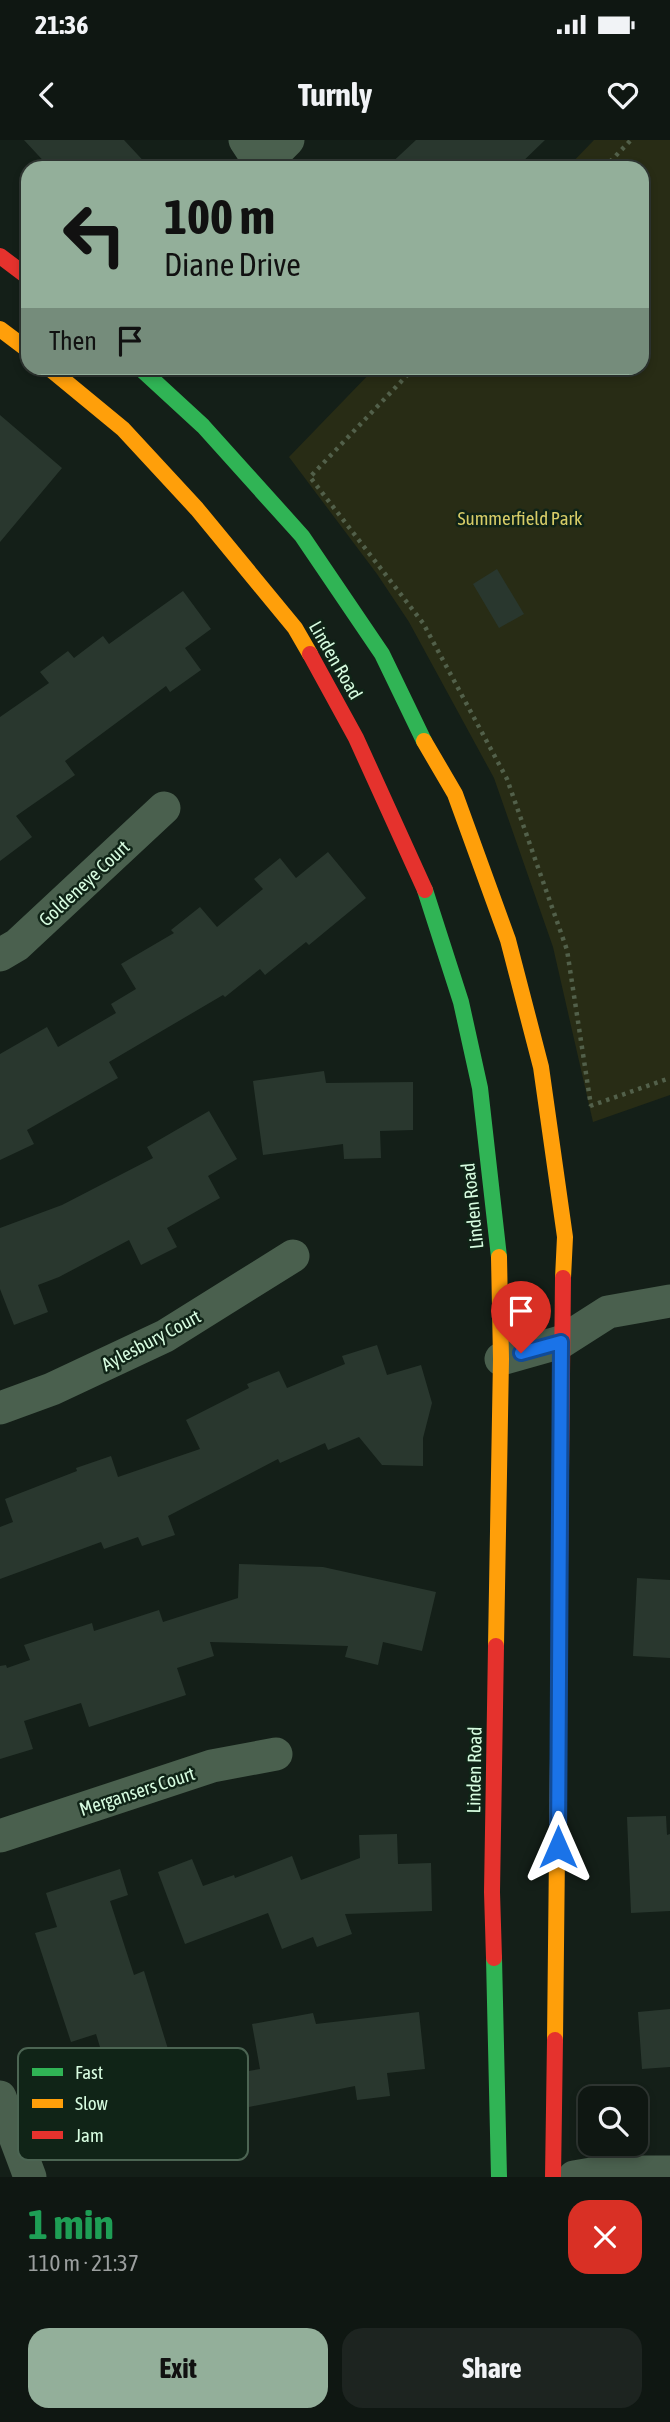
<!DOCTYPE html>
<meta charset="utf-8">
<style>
body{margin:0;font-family:"Asap Condensed",sans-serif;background:#1d2420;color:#f1f3f6;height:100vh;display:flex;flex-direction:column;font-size:26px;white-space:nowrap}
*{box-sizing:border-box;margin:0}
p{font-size:23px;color:#9b9f9f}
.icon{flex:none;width:38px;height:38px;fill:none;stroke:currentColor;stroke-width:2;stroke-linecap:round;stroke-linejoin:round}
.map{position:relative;height:2037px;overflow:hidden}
.panel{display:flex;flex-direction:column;background:#0f1712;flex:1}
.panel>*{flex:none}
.top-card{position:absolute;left:21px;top:21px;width:628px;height:214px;border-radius:21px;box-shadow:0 4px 10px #0003,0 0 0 2px #2f3632;background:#93af9a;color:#111;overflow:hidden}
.controls{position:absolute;left:578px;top:1946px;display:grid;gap:14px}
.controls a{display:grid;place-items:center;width:70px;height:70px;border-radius:14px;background:#0f1712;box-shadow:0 4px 10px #0003,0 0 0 2px #2f3632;font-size:35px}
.pin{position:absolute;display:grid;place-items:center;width:60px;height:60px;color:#fff;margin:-72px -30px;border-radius:50% 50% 50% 0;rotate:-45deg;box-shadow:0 0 7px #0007}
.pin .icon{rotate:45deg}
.me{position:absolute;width:77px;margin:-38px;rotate:0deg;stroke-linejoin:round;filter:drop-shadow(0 0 5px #0008)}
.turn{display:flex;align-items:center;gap:24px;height:147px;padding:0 28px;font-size:32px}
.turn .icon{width:91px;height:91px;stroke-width:2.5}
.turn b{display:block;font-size:49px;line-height:60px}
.then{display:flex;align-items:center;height:66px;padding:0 28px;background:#0003;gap:14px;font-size:26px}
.round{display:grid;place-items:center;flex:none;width:74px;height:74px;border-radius:21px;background:#1d2420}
.headline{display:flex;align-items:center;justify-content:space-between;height:119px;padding:0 28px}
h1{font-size:42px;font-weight:700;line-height:52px;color:#1e9e55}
.primary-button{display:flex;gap:14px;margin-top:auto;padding:14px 28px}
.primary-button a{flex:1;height:80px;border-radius:21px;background:#93af9a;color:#111;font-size:28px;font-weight:700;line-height:80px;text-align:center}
.primary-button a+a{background:#1d2420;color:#f1f3f6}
.status{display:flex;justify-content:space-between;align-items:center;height:49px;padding:0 35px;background:#0f1712;direction:ltr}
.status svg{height:19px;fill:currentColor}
header{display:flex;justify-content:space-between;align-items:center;height:91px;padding:0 28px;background:#0f1712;font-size:32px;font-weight:700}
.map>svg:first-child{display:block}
</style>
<div class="status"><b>21:36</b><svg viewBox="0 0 49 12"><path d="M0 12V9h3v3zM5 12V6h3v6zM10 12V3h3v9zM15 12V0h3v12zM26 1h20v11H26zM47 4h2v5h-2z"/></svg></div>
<header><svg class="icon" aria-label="back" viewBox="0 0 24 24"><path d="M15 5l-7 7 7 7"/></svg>Turnly<svg class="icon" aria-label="heart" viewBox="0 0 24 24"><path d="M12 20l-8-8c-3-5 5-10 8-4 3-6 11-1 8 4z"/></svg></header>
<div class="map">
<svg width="670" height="2037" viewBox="0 0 670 2037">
<rect width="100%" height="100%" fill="#141f18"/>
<!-- green -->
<path fill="#282c15" d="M 594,0 L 670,0 L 670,955 L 593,982 L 553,807 L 494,638 L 409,482 L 377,434 L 289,317 L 375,228 L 642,228 L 642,28 L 567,28 Z"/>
<!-- building -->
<path fill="#29372e" d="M 24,0 L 124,0 L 150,28 L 50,28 Z
M 416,0 L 545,0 L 516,28 L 386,28 Z
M 0,275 L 62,328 L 0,402 Z
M 497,429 L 524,474 L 499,488 L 473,444 Z
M 183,451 L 211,489 L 185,508 L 201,530 L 170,552 L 166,546 L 65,621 L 75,635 L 16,676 L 32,697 L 0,721 L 0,577 L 49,543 L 40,532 L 68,511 L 74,518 L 103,496 L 109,504 Z
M 328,712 L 366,758 L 309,805 L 306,802 L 265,835 L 260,829 L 225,857 L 223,855 L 109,922 L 118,938 L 27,990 L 34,1004 L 0,1020 L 0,914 L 47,887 L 58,907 L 116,873 L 111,864 L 136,849 L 121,824 L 174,793 L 171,790 L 200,767 L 217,787 L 263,749 L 254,739 L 280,718 L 296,738 Z
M 324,931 L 326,943 L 413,942 L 413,990 L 380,991 L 381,1018 L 344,1019 L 343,1004 L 263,1015 L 253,941 Z
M 209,971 L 237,1019 L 208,1036 L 220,1058 L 167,1088 L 177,1107 L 141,1125 L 129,1100 L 59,1137 L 38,1145 L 48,1172 L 14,1185 L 0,1149 L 0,1088 L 62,1065 L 153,1018 L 147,1007 Z
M 377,1205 L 387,1235 L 421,1225 L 432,1263 L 423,1298 L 423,1326 L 382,1325 L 359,1297 L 328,1310 L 325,1303 L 280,1323 L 278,1319 L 168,1376 L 175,1395 L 142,1406 L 138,1397 L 104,1409 L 101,1402 L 0,1439 L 0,1387 L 13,1382 L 5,1359 L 77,1331 L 76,1328 L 111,1316 L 118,1337 L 200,1309 L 186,1280 L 249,1248 L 247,1244 L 279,1231 L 287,1248 L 345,1224 L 342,1216 Z
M 239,1424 L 323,1427 L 436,1452 L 422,1511 L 383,1502 L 378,1525 L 345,1517 L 348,1506 L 210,1502 L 214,1516 L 177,1528 L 186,1555 L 89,1587 L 81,1563 L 24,1581 L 33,1609 L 0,1619 L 0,1526 L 6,1525 L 7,1528 L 30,1520 L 24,1505 L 92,1483 L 94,1491 L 159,1470 L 163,1482 L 238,1458 Z
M 637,1438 L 670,1440 L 670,1518 L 633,1516 Z
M 666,1676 L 667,1695 L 670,1694 L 670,1771 L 631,1773 L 627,1677 Z
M 397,1694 L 398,1724 L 431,1723 L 432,1771 L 345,1774 L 352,1794 L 317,1807 L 313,1797 L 282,1809 L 268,1773 L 185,1804 L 158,1732 L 192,1719 L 203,1746 L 234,1735 L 235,1738 L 292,1716 L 301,1740 L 360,1718 L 359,1695 Z
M 120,1729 L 128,1755 L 110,1761 L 134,1835 L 144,1831 L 195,1997 L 132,2017 L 120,1979 L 94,1987 L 82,1952 L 111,1943 L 96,1894 L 71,1902 L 35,1793 L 57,1787 L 46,1753 Z
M 670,1869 L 670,1927 L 642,1929 L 638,1872 Z
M 419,1872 L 425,1929 L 387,1933 L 390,1956 L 357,1960 L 355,1946 L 244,1968 L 237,1933 L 260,1929 L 252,1884 L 313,1873 L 316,1884 Z"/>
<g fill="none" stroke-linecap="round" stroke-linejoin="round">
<!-- path -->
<path stroke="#52604a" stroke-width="4.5" stroke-dasharray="3.5 5" stroke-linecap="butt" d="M 604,28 L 631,0
M 414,228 L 310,337 L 423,483 L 507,639 L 567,810 L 591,966
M 590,966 L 670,938"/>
<!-- street -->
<path stroke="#4a604e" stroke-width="33" d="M 245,0 L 262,26
M 260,28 L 288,0
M 0,815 L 17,805 L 164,668
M 501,1219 L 561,1202 L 608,1172 L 670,1161
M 0,1268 L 52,1249 L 165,1196 L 293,1116
M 0,1696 L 212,1626 L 276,1614
M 0,1957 L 30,2037
M 574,2037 L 603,2032 L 670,2032"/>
<!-- fast -->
<path stroke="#30b455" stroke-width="16" d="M 140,228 L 203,286 L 302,396 L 382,514 L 424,601
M 425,750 L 461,862 L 480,948 L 499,1117
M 494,1818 L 499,2037"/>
<!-- slow -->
<path stroke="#ff9f0a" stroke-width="16" d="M 0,189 L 28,210
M 49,228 L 123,289 L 197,369 L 295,488 L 310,514
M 424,601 L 455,654 L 508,800 L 541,927 L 565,1097 L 563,1138
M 496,1506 L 501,1219 L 499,1117
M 555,1900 L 559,1525"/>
<!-- jam -->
<path stroke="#e5322d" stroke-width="16" d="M 0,116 L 28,137
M 310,514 L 356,598 L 425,750
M 559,1525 L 563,1138
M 494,1818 L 492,1752 L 496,1506
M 553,2037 L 555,1900"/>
</g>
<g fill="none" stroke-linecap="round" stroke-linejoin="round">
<defs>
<path id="route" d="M 521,1213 L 561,1202 L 558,1707"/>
</defs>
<!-- route casing -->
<use href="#route" stroke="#114b97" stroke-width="18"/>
<!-- route -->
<use href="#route" stroke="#1a73e8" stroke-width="12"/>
</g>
<g text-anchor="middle" stroke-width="5" stroke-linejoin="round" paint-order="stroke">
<!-- park labels -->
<g font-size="19" fill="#d7cc67" stroke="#102417">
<text x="520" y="385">Summerfield Park</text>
</g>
<!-- street labels -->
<g font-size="19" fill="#d7fce0" stroke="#102417">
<text transform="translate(336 520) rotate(60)" y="7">Linden Road</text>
<text transform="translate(84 743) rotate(-43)" y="7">Goldeneye Court</text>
<text transform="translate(472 1066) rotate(-96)" y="7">Linden Road</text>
<text transform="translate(151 1200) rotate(-28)" y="7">Aylesbury Court</text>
<text transform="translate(474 1630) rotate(-89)" y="7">Linden Road</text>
<text transform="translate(137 1651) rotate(-18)" y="7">Mergansers Court</text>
</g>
</g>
<!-- legend -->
<rect x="18" y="1908" width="230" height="112" rx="10" fill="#102417" stroke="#4c6553" stroke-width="2"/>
<rect x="32" y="1928" width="31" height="8" fill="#30b455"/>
<rect x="32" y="1959" width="31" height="9" fill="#ff9f0a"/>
<rect x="32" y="1991" width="31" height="8" fill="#e5322d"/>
<g font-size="19" fill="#d7fce0">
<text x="75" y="1939">Fast</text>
<text x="75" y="1970">Slow</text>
<text x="75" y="2002">Jam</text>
</g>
</svg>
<div class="controls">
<a><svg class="icon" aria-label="search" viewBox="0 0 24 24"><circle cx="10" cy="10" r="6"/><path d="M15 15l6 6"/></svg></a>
</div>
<div class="pin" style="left:521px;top:1213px;background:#d93025"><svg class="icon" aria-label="arrive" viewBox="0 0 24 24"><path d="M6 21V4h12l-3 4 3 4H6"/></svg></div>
<svg class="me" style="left:558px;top:1707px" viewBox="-20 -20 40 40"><path d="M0-17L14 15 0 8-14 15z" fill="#1a73e8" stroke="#fff" stroke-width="4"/></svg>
<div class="top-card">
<div class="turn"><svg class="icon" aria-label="left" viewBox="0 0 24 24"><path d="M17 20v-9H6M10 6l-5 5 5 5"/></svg><div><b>100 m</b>Diane Drive</div></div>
<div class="then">Then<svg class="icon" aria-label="arrive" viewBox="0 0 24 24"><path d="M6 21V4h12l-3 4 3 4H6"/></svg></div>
</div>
</div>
<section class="panel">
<div class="headline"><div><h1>1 min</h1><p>110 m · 21:37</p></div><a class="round" style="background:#d93025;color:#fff"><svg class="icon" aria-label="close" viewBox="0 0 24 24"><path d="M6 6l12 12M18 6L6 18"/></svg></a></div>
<div class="primary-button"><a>Exit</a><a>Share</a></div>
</section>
